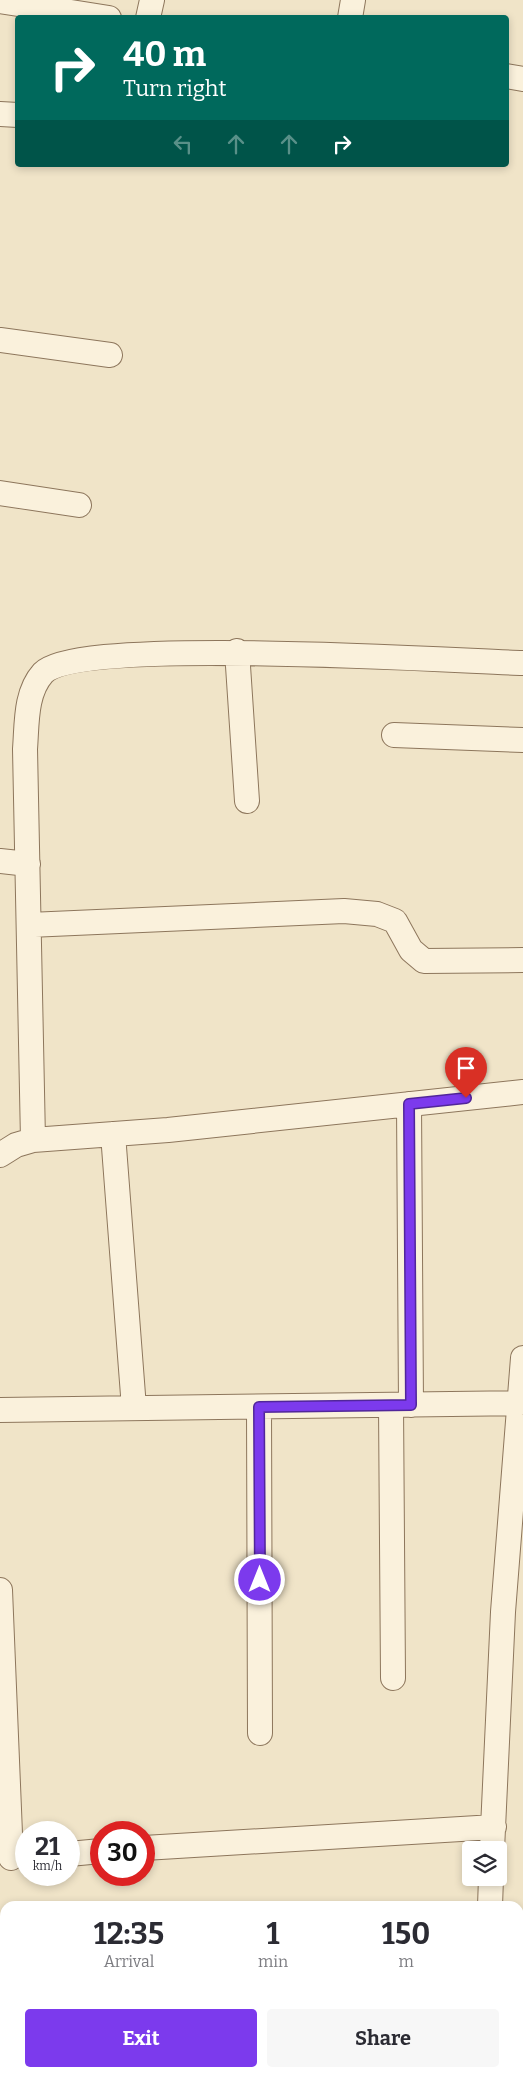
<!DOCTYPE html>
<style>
body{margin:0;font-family:Bitter,serif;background:#f7f7f7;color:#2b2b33;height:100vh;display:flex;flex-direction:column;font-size:19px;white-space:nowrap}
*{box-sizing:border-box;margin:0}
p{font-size:16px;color:#7c7c81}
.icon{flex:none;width:28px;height:28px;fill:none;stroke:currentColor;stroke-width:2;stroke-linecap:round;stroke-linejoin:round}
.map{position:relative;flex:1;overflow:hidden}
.details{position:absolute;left:0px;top:1901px;width:524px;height:176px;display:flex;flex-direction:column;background:#fff;border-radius:15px 15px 0 0;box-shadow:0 2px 8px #0003}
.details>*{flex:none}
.banner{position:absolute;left:15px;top:15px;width:494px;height:152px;border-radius:5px;box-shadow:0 2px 8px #0003;background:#00695c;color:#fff;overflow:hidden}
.tools{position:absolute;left:462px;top:1841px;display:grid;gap:10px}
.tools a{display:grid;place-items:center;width:45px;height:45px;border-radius:5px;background:#fff;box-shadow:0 2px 8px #0003;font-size:25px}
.speed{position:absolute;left:15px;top:1821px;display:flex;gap:10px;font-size:25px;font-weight:700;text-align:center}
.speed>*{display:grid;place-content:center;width:65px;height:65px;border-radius:50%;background:#fff;box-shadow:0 2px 8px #0003;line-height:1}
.speed small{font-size:12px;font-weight:400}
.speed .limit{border:8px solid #d22;background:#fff;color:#111}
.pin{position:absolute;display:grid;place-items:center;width:42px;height:42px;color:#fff;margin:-51px -21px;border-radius:50% 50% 50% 0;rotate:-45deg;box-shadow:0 0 5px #0007}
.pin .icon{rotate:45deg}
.me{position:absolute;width:55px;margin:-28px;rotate:0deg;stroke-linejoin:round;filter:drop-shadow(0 0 4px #0008)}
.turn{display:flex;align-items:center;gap:18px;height:105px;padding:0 25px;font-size:22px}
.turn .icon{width:65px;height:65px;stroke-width:2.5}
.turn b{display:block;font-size:35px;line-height:42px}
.lanes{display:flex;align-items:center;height:48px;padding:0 25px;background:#0003;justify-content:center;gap:25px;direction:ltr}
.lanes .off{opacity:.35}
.eta{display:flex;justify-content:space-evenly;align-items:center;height:85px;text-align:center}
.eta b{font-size:30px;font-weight:700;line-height:35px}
.action{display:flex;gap:10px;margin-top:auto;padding:10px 25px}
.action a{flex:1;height:58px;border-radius:5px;background:#7c3aed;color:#fff;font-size:20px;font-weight:700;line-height:58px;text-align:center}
.action a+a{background:#f7f7f7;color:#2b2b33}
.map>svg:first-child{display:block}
</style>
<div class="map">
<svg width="523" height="2077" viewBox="0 0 523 2077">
<rect width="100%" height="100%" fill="#f0e4c8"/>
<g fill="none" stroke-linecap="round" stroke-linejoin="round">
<defs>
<path id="service" d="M 50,2072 L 51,2077
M 168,2077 L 220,2077"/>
<path id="minor" d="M 0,1 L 109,18
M 148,18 L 152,0
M 350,18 L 353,0
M 506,76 L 523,79
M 0,114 L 18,115
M 0,340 L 110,355
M 0,493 L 79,505
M 237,651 L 247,801
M 394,735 L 523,740
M 0,861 L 28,864
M 29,925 L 344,911 L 377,914 L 395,921 L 411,950 L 424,961 L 523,960
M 409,1104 L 411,1405
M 113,1134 L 134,1408
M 33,1140 L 25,749 C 27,724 25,693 43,673 C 78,636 454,661 523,663
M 0,1155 L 16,1145 L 33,1140 L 168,1130 L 523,1092
M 391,1405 L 393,1678
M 259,1407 L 260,1733
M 0,1410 L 520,1403
M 0,1590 L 11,1858
M 144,1848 L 494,1827
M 492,1850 L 503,1612 L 523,1358
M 69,1854 L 101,1851
M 490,1906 L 491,1878
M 519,2028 L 523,2028
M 0,2052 L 5,2051
M 377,2072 L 377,2077
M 486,2072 L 486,2077"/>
</defs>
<!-- service casing -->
<use href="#service" stroke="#8d765c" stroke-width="14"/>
<!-- minor casing -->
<use href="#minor" stroke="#8d765c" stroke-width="26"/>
<!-- service -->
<use href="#service" stroke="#faf1dc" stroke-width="12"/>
<!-- minor -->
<use href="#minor" stroke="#faf1dc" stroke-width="24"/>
</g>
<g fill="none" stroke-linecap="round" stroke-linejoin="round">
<defs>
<path id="route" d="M 260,1580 L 259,1407 L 411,1405 L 409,1104 L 466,1098"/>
</defs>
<!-- route casing -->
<use href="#route" stroke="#51269a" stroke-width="12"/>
<!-- route -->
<use href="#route" stroke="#7c3aed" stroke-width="9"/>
</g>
</svg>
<div class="tools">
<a><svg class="icon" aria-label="layers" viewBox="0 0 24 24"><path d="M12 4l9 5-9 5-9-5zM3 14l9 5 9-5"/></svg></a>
</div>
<div class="speed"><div>21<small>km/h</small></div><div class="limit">30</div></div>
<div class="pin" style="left:466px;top:1098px;background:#d93025"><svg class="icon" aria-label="arrive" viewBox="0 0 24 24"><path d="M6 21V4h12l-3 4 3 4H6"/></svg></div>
<svg class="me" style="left:260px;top:1580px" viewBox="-20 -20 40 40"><circle r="17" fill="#7c3aed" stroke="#fff" stroke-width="3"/><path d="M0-11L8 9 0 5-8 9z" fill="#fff"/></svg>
<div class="banner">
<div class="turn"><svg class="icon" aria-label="right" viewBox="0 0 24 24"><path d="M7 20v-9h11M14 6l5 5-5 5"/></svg><div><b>40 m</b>Turn right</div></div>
<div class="lanes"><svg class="icon off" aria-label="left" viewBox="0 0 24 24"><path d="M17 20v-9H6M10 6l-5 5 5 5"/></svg><svg class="icon off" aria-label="ahead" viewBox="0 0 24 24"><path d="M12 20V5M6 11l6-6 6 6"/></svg><svg class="icon off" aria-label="ahead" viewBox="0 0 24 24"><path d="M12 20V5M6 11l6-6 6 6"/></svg><svg class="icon" aria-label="right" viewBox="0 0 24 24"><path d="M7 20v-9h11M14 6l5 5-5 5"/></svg></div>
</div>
<section class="details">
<div class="eta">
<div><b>12:35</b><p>Arrival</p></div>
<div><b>1</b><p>min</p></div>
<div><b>150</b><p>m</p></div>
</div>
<div class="action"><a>Exit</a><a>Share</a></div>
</section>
</div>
